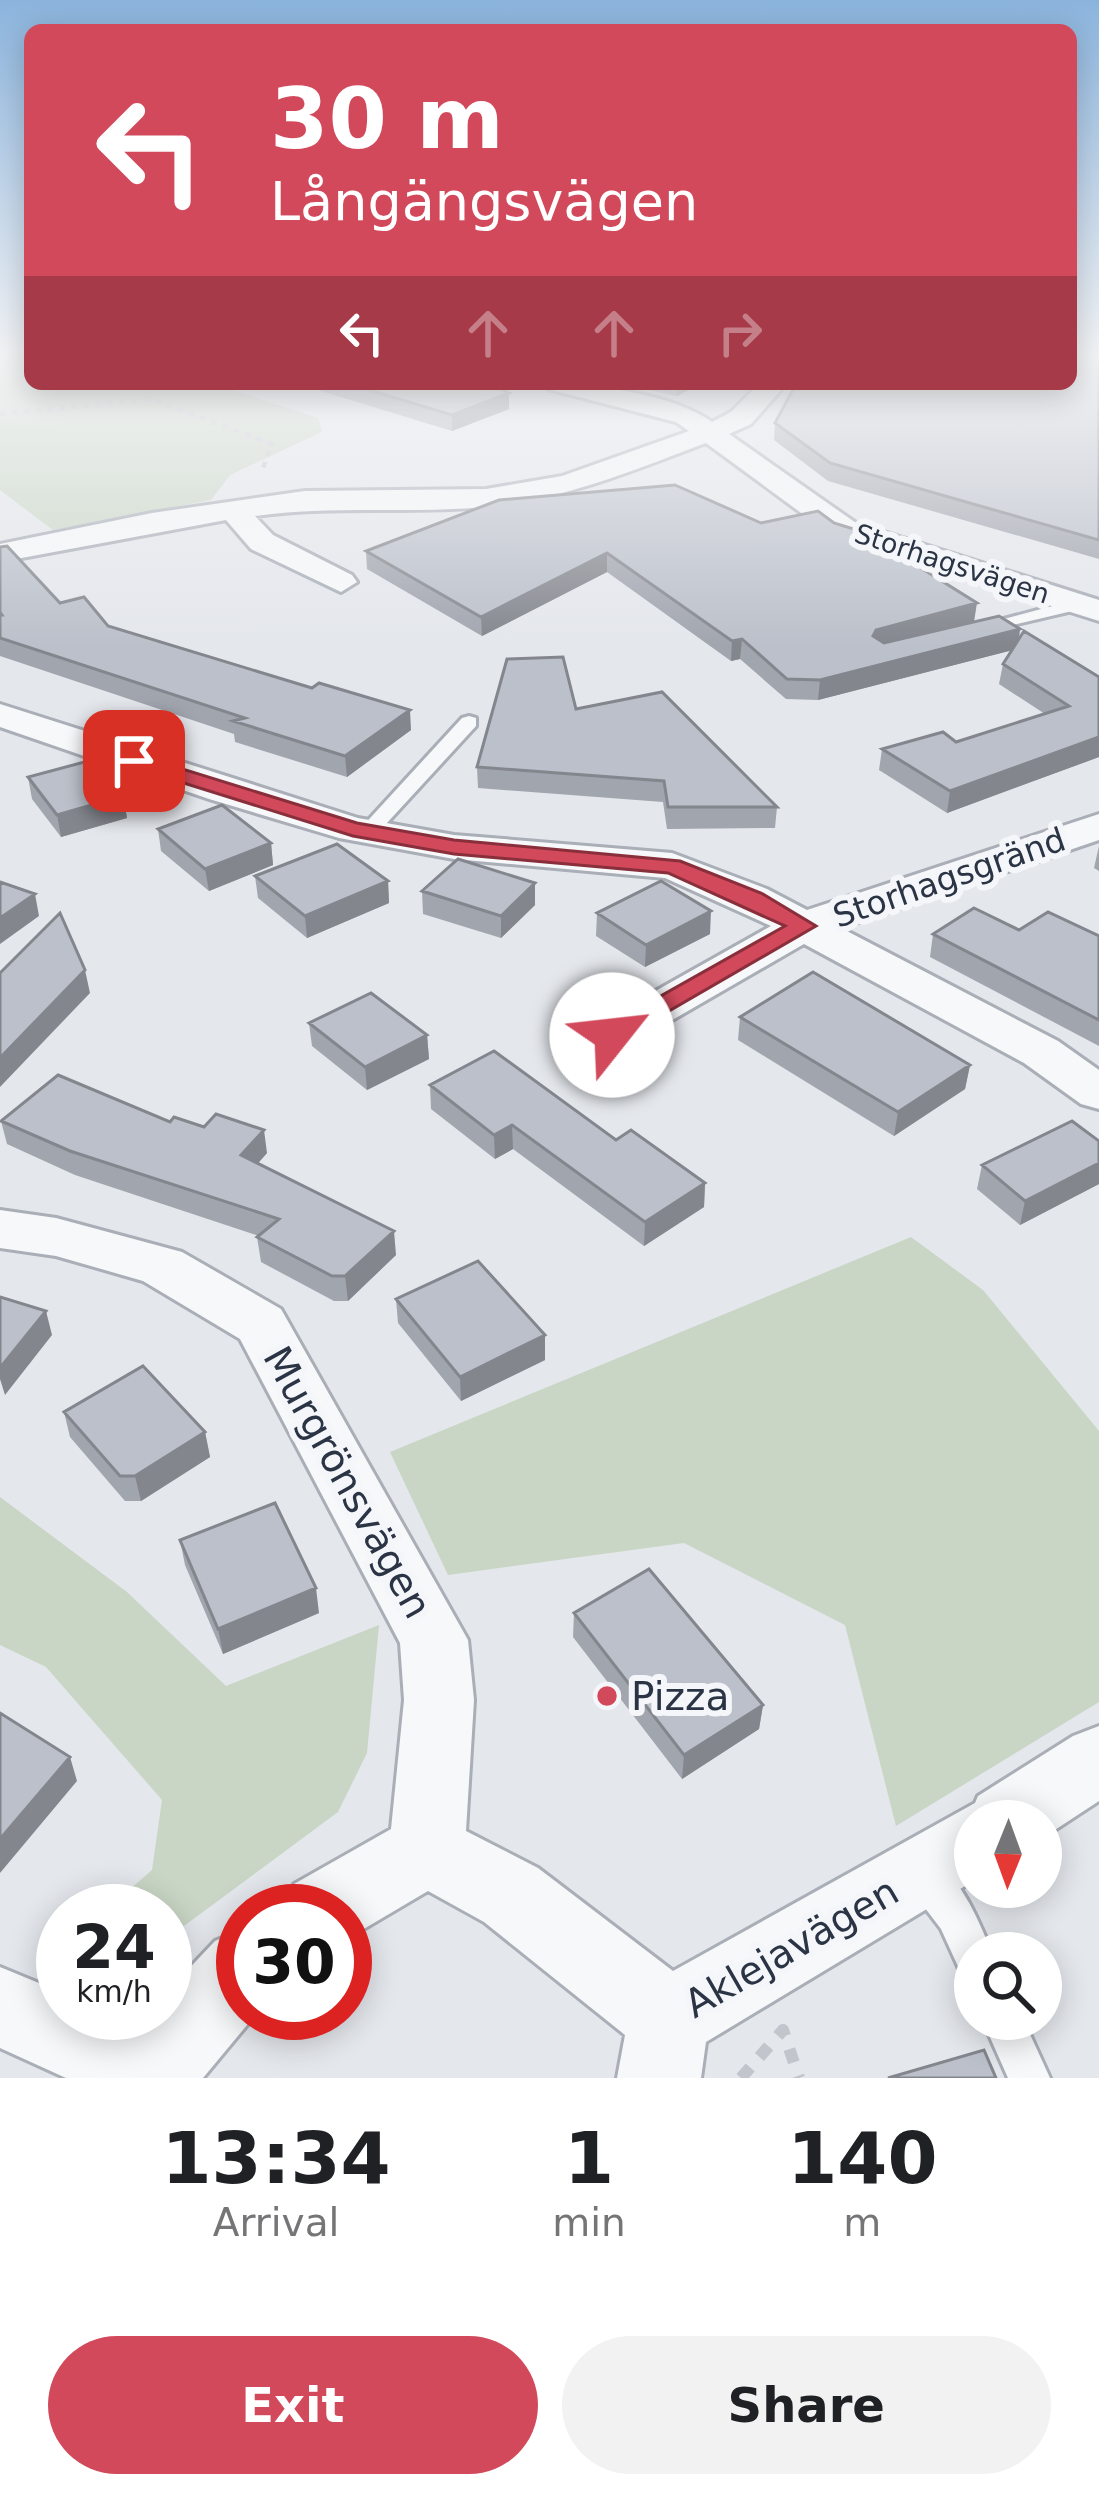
<!DOCTYPE html>
<meta charset="utf-8">
<style>
body{margin:0;font-family:"DejaVu Sans",sans-serif;background:#f2f2f2;color:#202124;height:100vh;display:flex;flex-direction:column;font-size:45px;white-space:nowrap}
*{box-sizing:border-box;margin:0}
p{font-size:39px;color:#757577}
.icon{flex:none;width:66px;height:66px;fill:none;stroke:currentColor;stroke-width:2;stroke-linecap:round;stroke-linejoin:round}
.map{position:relative;height:2078px;overflow:hidden}
.drawer{display:flex;flex-direction:column;background:#fff;flex:1}
.drawer>*{flex:none}
.top-card{position:absolute;left:24px;top:24px;width:1053px;height:366px;border-radius:18px;box-shadow:0 6px 30px #0003;background:#d1495b;color:#fff;overflow:hidden}
.needle{width:78px;rotate:181deg}
.buttons{position:absolute;left:954px;top:1800px;display:grid;gap:24px}
.buttons a{display:grid;place-items:center;width:108px;height:108px;border-radius:50%;background:#fff;box-shadow:0 6px 30px #0003;font-size:60px}
.speed{position:absolute;left:36px;top:1884px;display:flex;gap:24px;font-size:60px;font-weight:700;text-align:center}
.speed>*{display:grid;place-content:center;width:156px;height:156px;border-radius:50%;background:#fff;box-shadow:0 6px 30px #0003;line-height:1}
.speed small{font-size:30px;font-weight:400}
.speed .limit{border:18px solid #d22;background:#fff;color:#111}
.pin{position:absolute;display:grid;place-items:center;width:102px;height:102px;color:#fff;margin:-51px;border-radius:24px;box-shadow:0 6px 18px #0006}
.me{position:absolute;width:132px;margin:-66px;rotate:61deg;stroke-linejoin:round;filter:drop-shadow(0 0 9px #0008)}
.turn{display:flex;align-items:center;gap:42px;height:252px;padding:0 48px;font-size:54px}
.turn .icon{width:156px;height:156px;stroke-width:2.5}
.turn b{display:block;font-size:84px;line-height:102px}
.lanes{display:flex;align-items:center;height:114px;padding:0 48px;background:#0003;justify-content:center;gap:60px;direction:ltr}
.lanes .off{opacity:.35}
.eta{display:flex;justify-content:space-evenly;align-items:center;height:204px;text-align:center}
.eta b{font-size:72px;font-weight:700;line-height:84px}
.action{display:flex;gap:24px;margin-top:auto;padding:24px 48px}
.action a{flex:1;height:138px;border-radius:72px;background:#d1495b;color:#fff;font-size:48px;font-weight:700;line-height:138px;text-align:center}
.action a+a{background:#f2f2f2;color:#202124}
.map>svg:first-child{display:block}
</style>
<div class="map">
<svg width="1099" height="2078" viewBox="0 0 1099 2078">
<rect width="100%" height="100%" fill="#e4e7ec"/>
<!-- green -->
<path fill="#c9d6c5" d="M 0,355 L 30,355 L 30,384 L 214,384 L 318,418 L 322,432 L 230,475 L 211,500 L 53,530 L 0,490 Z
M 911,1237 L 983,1290 L 1099,1431 L 1099,1702 L 896,1826 L 845,1625 L 684,1543 L 448,1575 L 390,1452 Z
M 0,1497 L 127,1592 L 226,1686 L 379,1625 L 367,1753 L 338,1812 L 165,1940 L 165,1911 L 105,1911 L 152,1870 L 162,1800 L 46,1667 L 0,1645 Z"/>
<g fill="none" stroke-linecap="round" stroke-linejoin="round">
<defs>
<path id="lane" d="M 1079,599 L 1085,600 L 1085,608 L 979,633 L 970,628 Z
M 469,716 L 476,718 L 476,726 L 375,836 L 361,836 L 358,832 L 361,828 L 462,718 Z
M 922,1855 C 959,1870 978,1919 992,1953 L 975,1953 L 975,1979 L 961,1973 L 941,1929 L 909,1887 L 903,1874 L 909,1861 Z
M 982,2019 L 1023,2019 L 1050,2078 L 1008,2078 Z"/>
<path id="street" d="M 544,384 C 593,384 671,393 712,422 L 731,412 L 759,384 L 786,384 L 751,424 L 729,434 L 856,523 L 1099,600 L 1099,621 L 834,537 L 706,443 C 634,470 563,500 485,507 C 408,514 332,505 255,516 L 273,535 L 352,575 L 357,582 L 341,592 L 251,549 L 226,520 L 0,562 L 0,544 L 152,513 L 305,491 L 486,489 L 562,476 L 689,431 L 676,422 L 548,389 Z
M 0,704 L 358,818 L 454,835 L 672,853 L 767,889 L 807,910 L 1099,814 L 1099,840 L 841,928 L 1058,1041 L 1099,1070 L 1099,1109 L 1081,1104 L 1024,1063 L 804,944 L 629,1045 L 612,1050 L 595,1045 L 588,1035 L 595,1025 L 771,926 L 665,878 L 454,859 L 339,838 L 209,799 L 0,727 Z
M 0,1210 L 56,1218 L 182,1252 L 281,1309 L 468,1640 L 474,1700 L 466,1831 L 538,1868 L 673,1971 L 975,1803 L 978,1796 L 1073,1736 L 1099,1726 L 1099,1801 L 1041,1839 L 1041,1821 L 975,1821 L 975,1880 L 706,2042 L 701,2078 L 617,2078 L 625,2035 L 484,1922 L 428,1891 L 345,1940 L 345,1911 L 282,1911 L 294,1884 L 391,1829 L 404,1700 L 400,1643 L 240,1339 L 143,1281 L 56,1256 L 0,1248 Z
M 243,1929 L 243,2013 L 257,2013 L 203,2078 L 66,2078 L 0,2048 L 0,1967 L 63,1993 L 63,2013 L 108,2013 L 140,2027 L 150,2013 L 165,2013 L 165,1994 L 215,1941 Z"/>
</defs>
<!-- lane casing -->
<use href="#lane" stroke="#a9aeb7" stroke-width="6"/>
<!-- street casing -->
<use href="#street" stroke="#a9aeb7" stroke-width="6"/>
<!-- path-far1 -->
<path stroke="#c2c5cb" stroke-width="4.5" stroke-dasharray="6 6" stroke-linecap="butt" d="M 0,414 L 152,399 L 272,444 L 262,471"/>
<!-- path -->
<path stroke="#c2c5cb" stroke-width="12" stroke-dasharray="14 14" stroke-linecap="butt" d="M 741,2078 L 783,2030 L 799,2078"/>
<!-- lane -->
<use href="#lane" fill="#f7f8fa" fill-rule="evenodd"/>
<!-- street -->
<use href="#street" fill="#f7f8fa" fill-rule="evenodd"/>
</g>
<!-- wall -->
<path fill="#a1a5ae" d="M 1099,355 L 1099,559 L 828,481 L 774,440 L 775,423 Z
M 298,384 L 490,384 L 509,409 L 452,431 Z
M 622,384 L 700,384 L 677,396 Z
M 499,500 L 975,622 L 1020,629 L 1019,639 L 1099,677 L 1099,757 L 947,813 L 879,770 L 882,749 L 956,742 L 1045,714 L 999,684 L 1003,664 L 1012,650 L 818,700 L 786,699 L 740,659 L 731,661 L 607,572 L 482,636 L 367,569 L 366,551 Z
M 0,547 L 60,603 L 108,626 L 411,730 L 347,777 L 235,742 L 234,734 L 0,656 Z
M 576,709 L 777,807 L 775,828 L 667,829 L 663,802 L 478,788 L 477,767 Z
M 28,777 L 123,796 L 127,818 L 61,837 L 32,799 Z
M 158,829 L 271,843 L 273,865 L 209,891 L 161,851 Z
M 1099,846 L 1099,871 L 1094,868 Z
M 255,876 L 388,881 L 389,903 L 307,938 L 258,898 Z
M 422,891 L 535,905 L 501,938 L 423,914 Z
M 597,913 L 710,934 L 645,967 L 596,936 Z
M 933,934 L 1099,936 L 1099,1046 L 930,957 Z
M 740,1017 L 970,1065 L 965,1089 L 894,1136 L 738,1040 Z
M 309,1023 L 427,1035 L 429,1059 L 367,1090 L 312,1046 Z
M 430,1085 L 616,1140 L 705,1183 L 704,1207 L 644,1246 L 513,1149 L 495,1159 L 431,1109 Z
M 1,1121 L 170,1122 L 267,1153 L 258,1163 L 396,1255 L 348,1301 L 334,1301 L 261,1262 L 257,1237 L 259,1236 L 75,1175 L 7,1144 Z
M 1099,1141 L 1099,1184 L 1020,1225 L 977,1189 L 982,1165 Z
M 396,1299 L 545,1360 L 461,1401 L 398,1323 Z
M 64,1412 L 205,1432 L 210,1457 L 141,1501 L 125,1501 L 70,1437 Z
M 180,1540 L 319,1613 L 223,1654 L 185,1565 Z
M 574,1613 L 763,1705 L 759,1729 L 682,1779 L 573,1637 Z"/>
<!-- shaded-wall -->
<path fill="#83868d" d="M 677,384 L 700,384 L 677,396 Z
M 509,393 L 509,409 L 452,431 L 452,415 Z
M 607,553 L 607,572 L 482,636 L 481,617 Z
M 977,603 L 974,622 L 874,650 L 873,636 L 876,630 Z
M 1020,629 L 1017,649 L 818,700 L 820,680 Z
M 742,639 L 740,659 L 731,661 L 732,641 Z
M 410,710 L 411,730 L 347,777 L 345,756 Z
M 1099,737 L 1099,757 L 947,813 L 950,791 Z
M 123,796 L 127,818 L 61,837 L 57,815 Z
M 271,843 L 273,865 L 209,891 L 205,869 Z
M 388,881 L 389,903 L 307,938 L 305,916 Z
M 535,883 L 535,905 L 501,938 L 501,916 Z
M 35,894 L 39,916 L 0,944 L 0,918 Z
M 711,911 L 710,934 L 645,967 L 646,945 Z
M 85,970 L 90,993 L 0,1087 L 0,1058 Z
M 427,1035 L 429,1059 L 367,1090 L 365,1067 Z
M 970,1065 L 965,1089 L 894,1136 L 898,1112 Z
M 512,1125 L 513,1149 L 495,1159 L 494,1135 Z
M 264,1130 L 267,1153 L 244,1179 L 241,1155 Z
M 1099,1163 L 1099,1184 L 1020,1225 L 1025,1201 Z
M 705,1183 L 704,1207 L 644,1246 L 645,1222 Z
M 394,1231 L 396,1255 L 348,1301 L 345,1276 Z
M 46,1311 L 52,1335 L 5,1395 L 0,1379 L 0,1368 Z
M 545,1335 L 545,1360 L 461,1401 L 460,1377 Z
M 205,1432 L 210,1457 L 141,1501 L 135,1476 Z
M 316,1588 L 319,1613 L 223,1654 L 218,1629 Z
M 763,1705 L 759,1729 L 682,1779 L 684,1755 Z
M 70,1757 L 77,1781 L 0,1873 L 0,1839 Z"/>
<!-- building -->
<path fill="#bbc0ca" stroke="#83868d" stroke-width="3" d="M 1071,355 L 1099,355 L 1099,540 L 830,463 L 775,423 L 796,384 L 1071,384 Z
M 349,384 L 490,384 L 509,393 L 452,415 Z
M 675,485 L 761,523 L 818,511 L 834,523 L 863,532 L 977,603 L 876,630 L 873,636 L 884,643 L 999,616 L 1020,629 L 820,680 L 787,679 L 742,639 L 732,641 L 607,553 L 481,617 L 366,551 L 499,500 Z
M 7,546 L 60,603 L 84,597 L 108,626 L 312,688 L 319,683 L 410,710 L 345,756 L 233,721 L 245,718 L 0,638 L 0,615 L 2,615 L 0,612 L 0,547 Z
M 1024,631 L 1099,677 L 1099,737 L 950,791 L 882,749 L 943,732 L 956,742 L 1069,706 L 1003,664 Z
M 563,657 L 576,709 L 662,692 L 777,807 L 668,807 L 664,781 L 477,767 L 507,659 Z
M 92,760 L 123,796 L 57,815 L 28,777 Z
M 222,805 L 271,843 L 205,869 L 158,829 Z
M 337,844 L 388,881 L 305,916 L 255,876 Z
M 458,859 L 535,883 L 501,916 L 422,891 Z
M 661,881 L 711,911 L 646,945 L 597,913 Z
M 0,882 L 35,894 L 0,918 Z
M 974,908 L 1019,930 L 1048,912 L 1099,936 L 1099,1020 L 933,934 Z
M 60,913 L 85,970 L 0,1058 L 0,973 Z
M 813,972 L 970,1065 L 898,1112 L 740,1017 Z
M 371,993 L 427,1035 L 365,1067 L 309,1023 Z
M 494,1051 L 616,1140 L 631,1130 L 705,1183 L 645,1222 L 512,1125 L 494,1135 L 430,1085 Z
M 58,1075 L 170,1122 L 174,1117 L 204,1127 L 216,1114 L 264,1130 L 241,1155 L 394,1231 L 345,1276 L 332,1276 L 257,1237 L 279,1219 L 70,1151 L 1,1121 Z
M 1072,1121 L 1099,1141 L 1099,1163 L 1025,1201 L 982,1165 Z
M 478,1261 L 545,1335 L 460,1377 L 396,1299 Z
M 0,1297 L 46,1311 L 0,1368 Z
M 143,1366 L 205,1432 L 135,1476 L 120,1476 L 64,1412 Z
M 275,1503 L 316,1588 L 218,1629 L 180,1540 Z
M 649,1569 L 763,1705 L 684,1755 L 574,1613 Z
M 0,1713 L 70,1757 L 0,1839 Z
M 984,2050 L 996,2078 L 888,2078 Z"/>
<!-- sky -->
<linearGradient id="sky" x2="0" y2="1"><stop stop-color="#8bb4dd"/><stop offset="0.55" stop-color="#f3f4f6"/><stop offset="1" stop-color="#f3f4f6" stop-opacity="0"/></linearGradient>
<rect width="1099" height="646" fill="url(#sky)"/>
<!-- route -->
<path fill="#d1495b" stroke="#882f3b" stroke-width="3" d="M 134,754 L 357,823 L 454,840 L 680,861 L 761,893 L 816,926 L 612,1044 L 602,1041 L 598,1035 L 602,1029 L 785,926 L 668,873 L 454,854 L 353,836 L 126,765 L 123,761 Z"/>
<!-- markers -->
<circle fill="#d1495b" stroke="#f4f6f9" stroke-width="4.5" cx="607" cy="1696" r="12"/>
<g text-anchor="middle" stroke-width="12" stroke-linejoin="round" paint-order="stroke">
<!-- far-street labels -->
<g font-size="27" fill="#2b3445" stroke="#f4f6f9">
<text transform="translate(952 564) rotate(18)" y="9">Storhagsvägen</text>
</g>
<!-- street labels -->
<g font-size="33" fill="#2b3445" stroke="#f4f6f9">
<text transform="translate(949 877) rotate(-19)" y="12">Storhagsgränd</text>
</g>
<!-- near-street labels -->
<g font-size="39" fill="#2b3445" stroke="#f4f6f9">
<text transform="translate(348 1482) rotate(61)" y="14">Murgrönsvägen</text>
<text transform="translate(791 1947) rotate(-30)" y="14">Aklejavägen</text>
</g>
<!-- near-poi labels -->
<g font-size="39" fill="#2b3445" stroke="#f4f6f9" text-anchor="start">
<text x="631" y="1710">Pizza</text>
</g>
</g>
</svg>
<div class="buttons">
<a><svg class="needle" viewBox="-14 -14 28 28"><path d="M0-13l5 13h-10z" fill="#e53935"/><path d="M0 13l5-13h-10z" fill="#757577"/></svg></a>
<a><svg class="icon" aria-label="search" viewBox="0 0 24 24"><circle cx="10" cy="10" r="6"/><path d="M15 15l6 6"/></svg></a>
</div>
<div class="speed"><div>24<small>km/h</small></div><div class="limit">30</div></div>
<div class="pin" style="left:134px;top:761px;background:#d93025"><svg class="icon" aria-label="arrive" viewBox="0 0 24 24"><path d="M6 21V4h12l-3 4 3 4H6"/></svg></div>
<svg class="me" style="left:612px;top:1035px" viewBox="-20 -20 40 40"><circle r="19" fill="#fff"/><path d="M0-13L10 11 0 6-10 11z" fill="#d1495b"/></svg>
<div class="top-card">
<div class="turn"><svg class="icon" aria-label="left" viewBox="0 0 24 24"><path d="M17 20v-9H6M10 6l-5 5 5 5"/></svg><div><b>30 m</b>Långängsvägen</div></div>
<div class="lanes"><svg class="icon" aria-label="left" viewBox="0 0 24 24"><path d="M17 20v-9H6M10 6l-5 5 5 5"/></svg><svg class="icon off" aria-label="ahead" viewBox="0 0 24 24"><path d="M12 20V5M6 11l6-6 6 6"/></svg><svg class="icon off" aria-label="ahead" viewBox="0 0 24 24"><path d="M12 20V5M6 11l6-6 6 6"/></svg><svg class="icon off" aria-label="right" viewBox="0 0 24 24"><path d="M7 20v-9h11M14 6l5 5-5 5"/></svg></div>
</div>
</div>
<section class="drawer">
<div class="eta">
<div><b>13:34</b><p>Arrival</p></div>
<div><b>1</b><p>min</p></div>
<div><b>140</b><p>m</p></div>
</div>
<div class="action"><a>Exit</a><a>Share</a></div>
</section>
